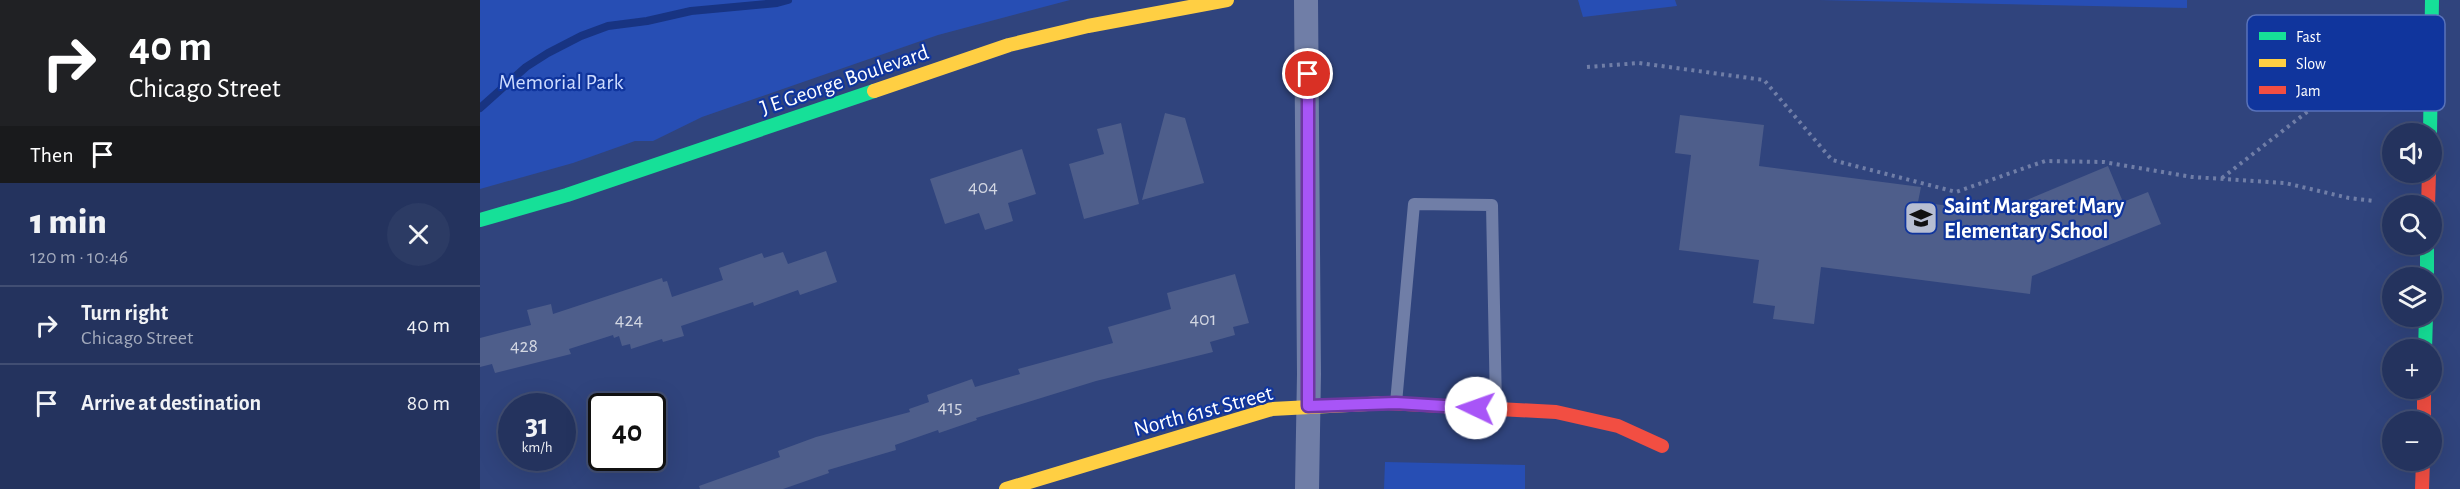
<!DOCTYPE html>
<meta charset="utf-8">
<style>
body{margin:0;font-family:"Alegreya Sans",sans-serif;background:#2c3b64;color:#f1f3f6;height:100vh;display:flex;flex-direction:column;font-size:22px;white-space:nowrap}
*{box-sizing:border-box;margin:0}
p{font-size:20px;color:#a3aabc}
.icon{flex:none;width:33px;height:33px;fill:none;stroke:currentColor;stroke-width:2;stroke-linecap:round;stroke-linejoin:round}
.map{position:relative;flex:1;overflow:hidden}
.side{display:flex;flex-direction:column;background:#24335e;width:480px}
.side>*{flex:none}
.hud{background:#202124;color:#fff;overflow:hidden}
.fabs{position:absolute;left:1902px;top:123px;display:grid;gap:12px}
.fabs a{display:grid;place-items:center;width:60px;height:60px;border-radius:50%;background:#24335e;box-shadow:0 6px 24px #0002,0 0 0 2px #414e73;font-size:30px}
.speed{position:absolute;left:18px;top:393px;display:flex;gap:12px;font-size:30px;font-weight:700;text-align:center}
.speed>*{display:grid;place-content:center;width:78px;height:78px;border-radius:50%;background:#24335e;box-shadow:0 6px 24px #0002,0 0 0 2px #414e73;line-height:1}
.speed small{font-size:15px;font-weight:400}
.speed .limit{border:3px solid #111;border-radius:9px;background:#fff;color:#111}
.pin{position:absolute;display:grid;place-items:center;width:51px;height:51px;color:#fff;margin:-26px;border:3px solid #fff;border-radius:50%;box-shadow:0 2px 6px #0007}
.me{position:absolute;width:66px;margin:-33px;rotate:273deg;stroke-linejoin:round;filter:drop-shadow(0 0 4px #0008)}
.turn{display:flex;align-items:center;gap:21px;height:126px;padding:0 30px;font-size:27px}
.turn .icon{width:78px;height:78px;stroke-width:2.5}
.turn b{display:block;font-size:42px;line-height:51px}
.then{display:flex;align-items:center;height:57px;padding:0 30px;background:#0003;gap:12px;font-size:22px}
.round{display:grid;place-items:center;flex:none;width:63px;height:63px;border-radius:32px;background:#2c3b64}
.headline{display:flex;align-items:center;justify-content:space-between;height:102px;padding:0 30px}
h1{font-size:36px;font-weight:800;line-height:45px}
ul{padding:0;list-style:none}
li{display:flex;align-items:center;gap:18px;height:78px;padding:0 30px;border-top:2px solid #414e73}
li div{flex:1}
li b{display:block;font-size:22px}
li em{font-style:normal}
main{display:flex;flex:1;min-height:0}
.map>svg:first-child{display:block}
</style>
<main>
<section class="side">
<div class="hud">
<div class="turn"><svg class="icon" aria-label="right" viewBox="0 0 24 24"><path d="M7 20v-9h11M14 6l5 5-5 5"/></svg><div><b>40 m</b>Chicago Street</div></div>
<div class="then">Then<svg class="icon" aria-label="arrive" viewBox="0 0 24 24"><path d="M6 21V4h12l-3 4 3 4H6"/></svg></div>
</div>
<div class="headline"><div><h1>1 min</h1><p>120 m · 10:46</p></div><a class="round"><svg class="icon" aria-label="close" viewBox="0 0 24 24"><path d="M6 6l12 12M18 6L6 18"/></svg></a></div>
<ul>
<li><svg class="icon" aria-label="right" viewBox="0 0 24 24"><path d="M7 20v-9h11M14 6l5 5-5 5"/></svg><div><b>Turn right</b><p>Chicago Street</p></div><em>40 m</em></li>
<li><svg class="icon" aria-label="arrive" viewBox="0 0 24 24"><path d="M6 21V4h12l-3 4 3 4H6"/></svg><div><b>Arrive at destination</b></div><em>80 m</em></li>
</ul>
</section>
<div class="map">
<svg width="1980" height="489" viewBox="0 0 1980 489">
<rect width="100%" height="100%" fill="#30447d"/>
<!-- green -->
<path fill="#274eb4" d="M 0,0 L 590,0 L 458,35 L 222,117 L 173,141 L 155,141 L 93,163 L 0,189 Z
M 1098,0 L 1195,0 L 1197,6 L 1103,17 Z
M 1339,0 L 1707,0 L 1707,8 Z
M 905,462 L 1045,465 L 1045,489 L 904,489 Z"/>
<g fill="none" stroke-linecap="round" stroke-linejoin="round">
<!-- stream -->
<path stroke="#183482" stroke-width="8" d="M 0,108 L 46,67 L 68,53 L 101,36 L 128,26 L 167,21 L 211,11 L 297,3 L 308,0"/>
</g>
<!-- building -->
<path fill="#4e5e8b" d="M 685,113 L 705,118 L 724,183 L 662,200 Z
M 1200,115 L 1284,125 L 1279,166 L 1441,187 L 1438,202 L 1518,212 L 1628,166 L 1643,202 L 1668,192 L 1681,224 L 1552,276 L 1550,294 L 1341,267 L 1334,324 L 1293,319 L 1295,306 L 1273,303 L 1279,260 L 1199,250 L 1211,155 L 1195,153 Z
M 641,123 L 659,204 L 604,219 L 589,164 L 624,154 L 617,129 Z
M 542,149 L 556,194 L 528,203 L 533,221 L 505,230 L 499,213 L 465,224 L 450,179 Z
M 346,251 L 357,282 L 320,295 L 318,290 L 274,306 L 273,302 L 201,326 L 204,336 L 183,342 L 182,339 L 151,349 L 150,344 L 142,346 L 139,336 L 134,338 L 133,335 L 89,349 L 91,354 L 15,373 L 12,364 L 0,367 L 0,338 L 51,325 L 47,310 L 71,304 L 73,314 L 182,278 L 183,282 L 187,281 L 192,297 L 243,280 L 239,268 L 282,253 L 284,258 L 303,252 L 308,264 Z
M 755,274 L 769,323 L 753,327 L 755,335 L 730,342 L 733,352 L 616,381 L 496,418 L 497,420 L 459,433 L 458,430 L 415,445 L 416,450 L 348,470 L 349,473 L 303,489 L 220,489 L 219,486 L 300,457 L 298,451 L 336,437 L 430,412 L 429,409 L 449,402 L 447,395 L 492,379 L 495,387 L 540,374 L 538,369 L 633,343 L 628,327 L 691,309 L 687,293 Z"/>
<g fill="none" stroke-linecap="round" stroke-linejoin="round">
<!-- path -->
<path stroke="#707ea7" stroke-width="4" stroke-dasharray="3 4.5" stroke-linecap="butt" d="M 1107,67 L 1159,63 L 1284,80 L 1352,160 L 1476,192 L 1565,161 L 1624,162 L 1712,177 L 1805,183 L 1869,198 L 1894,201
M 1742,178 L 1872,77 L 1896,66"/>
<!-- lane -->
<path stroke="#707ea7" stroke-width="12" d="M 916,403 L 934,204 L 1012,205 L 1016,407"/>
<!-- street -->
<path stroke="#707ea7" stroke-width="24" d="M 826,0 L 829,374 L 827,489"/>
<!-- fast -->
<path stroke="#16e098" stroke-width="14" d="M 1950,134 L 1952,0
M 0,220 L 87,195 L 394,91
M 1947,244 L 1947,278
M 1945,350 L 1946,316"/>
<!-- slow -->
<path stroke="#ffcf43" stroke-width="14" d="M 394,91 L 529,45 L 608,26 L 747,0
M 526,489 L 792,409 L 907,403"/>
<!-- jam -->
<path stroke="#f24e42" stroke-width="14" d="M 1948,206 L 1949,172
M 1944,388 L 1944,422
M 907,403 L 1076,412 L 1138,426 L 1182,446
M 1942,489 L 1943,460"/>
</g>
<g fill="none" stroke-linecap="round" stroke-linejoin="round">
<defs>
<path id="route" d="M 828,74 L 828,406 L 916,403 L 996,408"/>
</defs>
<!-- route casing -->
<use href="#route" stroke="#6d37a1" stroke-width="15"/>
<!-- route -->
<use href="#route" stroke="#a855f7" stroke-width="10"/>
</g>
<!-- icons -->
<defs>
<symbol id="school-square" viewBox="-11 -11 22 22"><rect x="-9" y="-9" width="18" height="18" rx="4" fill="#b7bed2" stroke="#10359d"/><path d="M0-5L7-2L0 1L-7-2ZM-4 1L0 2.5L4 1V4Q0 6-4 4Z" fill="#111"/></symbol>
</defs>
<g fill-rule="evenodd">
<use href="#school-square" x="1422" y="199" width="38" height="38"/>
</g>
<g text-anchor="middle" stroke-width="4.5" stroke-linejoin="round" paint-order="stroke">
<!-- number labels -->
<g font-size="20" fill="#d3d7e2">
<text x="503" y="193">404</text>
<text x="723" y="325">401</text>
<text x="149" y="326">424</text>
<text x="44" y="352">428</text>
<text x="470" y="413">415</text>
</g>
<!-- street labels -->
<g font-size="22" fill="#fff" stroke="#10359d">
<text transform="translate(364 79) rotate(-19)" y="8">J E George Boulevard</text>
<text transform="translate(723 410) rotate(-15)" y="8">North 61st Street</text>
</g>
<!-- park labels -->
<g font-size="22" fill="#cddbfe" stroke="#10359d">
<text x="81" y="89">Memorial Park</text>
</g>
<!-- poi labels -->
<g font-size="22" font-weight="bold" fill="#fff" stroke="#10359d" text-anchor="start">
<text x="1464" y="213">Saint Margaret Mary<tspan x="1464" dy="25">Elementary School</tspan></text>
</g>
</g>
<!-- legend -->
<rect x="1767" y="15" width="198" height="96" rx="9" fill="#10359d" stroke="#5872ba" stroke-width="1.5"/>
<rect x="1779" y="32" width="27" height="8" fill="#16e098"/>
<rect x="1779" y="59" width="27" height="8" fill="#ffcf43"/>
<rect x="1779" y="86" width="27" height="8" fill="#f24e42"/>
<g font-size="16" fill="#fff">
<text x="1816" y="42">Fast</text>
<text x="1816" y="69">Slow</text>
<text x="1816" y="96">Jam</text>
</g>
</svg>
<div class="fabs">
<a><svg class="icon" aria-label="sound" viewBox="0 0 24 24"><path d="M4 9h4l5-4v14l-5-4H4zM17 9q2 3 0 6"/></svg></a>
<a><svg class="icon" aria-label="search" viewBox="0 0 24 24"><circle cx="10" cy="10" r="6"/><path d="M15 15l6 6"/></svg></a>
<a><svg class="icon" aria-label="layers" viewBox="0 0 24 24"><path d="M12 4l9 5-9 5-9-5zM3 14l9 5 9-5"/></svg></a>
<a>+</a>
<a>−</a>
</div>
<div class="speed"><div>31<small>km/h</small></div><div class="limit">40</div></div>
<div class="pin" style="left:828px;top:74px;background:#d93025"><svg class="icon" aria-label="arrive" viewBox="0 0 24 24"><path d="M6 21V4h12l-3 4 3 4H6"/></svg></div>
<svg class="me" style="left:996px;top:408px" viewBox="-20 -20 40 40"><circle r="19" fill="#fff"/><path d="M0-13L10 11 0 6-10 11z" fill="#a855f7"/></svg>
</div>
</main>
